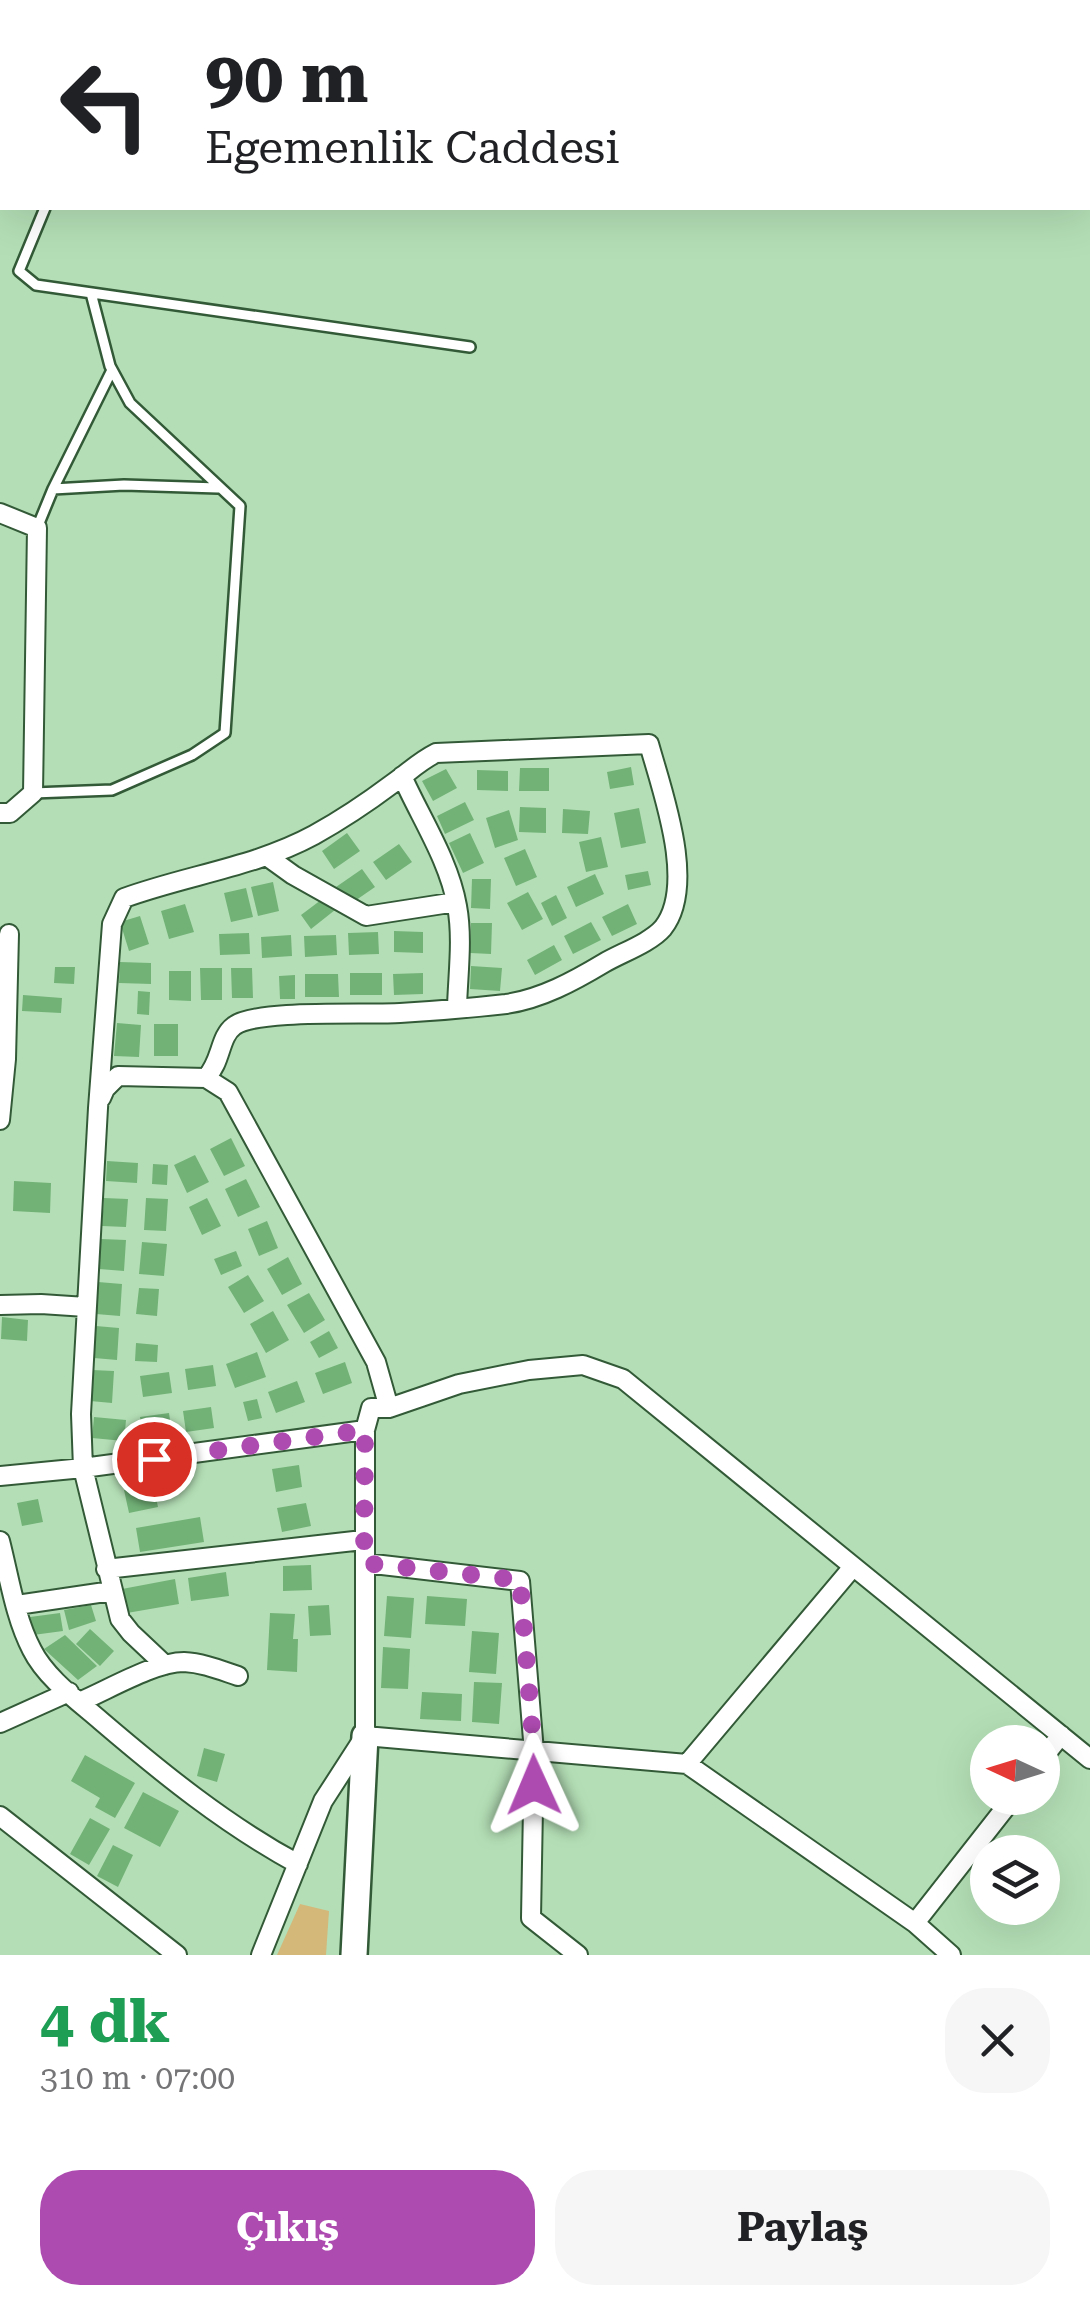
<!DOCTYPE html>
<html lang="tr">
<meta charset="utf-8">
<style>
body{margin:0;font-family:"Roboto Serif",serif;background:#f6f6f6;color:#202124;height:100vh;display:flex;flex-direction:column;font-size:38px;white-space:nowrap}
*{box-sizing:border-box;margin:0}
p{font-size:32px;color:#757577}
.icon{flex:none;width:55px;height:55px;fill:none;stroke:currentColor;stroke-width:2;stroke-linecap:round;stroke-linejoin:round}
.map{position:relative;height:1955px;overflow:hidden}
.panel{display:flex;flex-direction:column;background:#fff;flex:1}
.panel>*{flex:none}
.banner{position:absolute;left:0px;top:0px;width:1090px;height:210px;box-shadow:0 10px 40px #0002;background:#fff;color:#202124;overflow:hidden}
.needle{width:65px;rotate:274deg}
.controls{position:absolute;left:970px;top:1725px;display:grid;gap:20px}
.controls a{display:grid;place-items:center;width:90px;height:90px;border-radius:50%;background:#fff;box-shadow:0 10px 40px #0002;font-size:50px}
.pin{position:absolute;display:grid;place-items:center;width:85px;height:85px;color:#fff;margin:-42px;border:5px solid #fff;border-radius:50%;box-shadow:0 2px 10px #0007}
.me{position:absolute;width:110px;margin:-55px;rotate:359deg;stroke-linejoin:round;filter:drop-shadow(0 0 8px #0008)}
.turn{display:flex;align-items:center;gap:35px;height:210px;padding:0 40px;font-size:45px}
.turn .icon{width:130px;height:130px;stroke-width:2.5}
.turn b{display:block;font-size:70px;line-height:85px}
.round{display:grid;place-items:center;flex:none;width:105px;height:105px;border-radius:40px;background:#f6f6f6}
.summary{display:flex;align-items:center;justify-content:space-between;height:170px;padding:0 40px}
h1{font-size:60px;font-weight:700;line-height:75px;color:#1e9e55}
.cta{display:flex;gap:20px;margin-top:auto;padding:20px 40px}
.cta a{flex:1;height:115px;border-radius:40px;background:#ae4bb1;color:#fff;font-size:40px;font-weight:700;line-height:115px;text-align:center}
.cta a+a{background:#f6f6f6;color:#202124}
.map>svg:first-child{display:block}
</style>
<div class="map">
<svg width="1090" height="1955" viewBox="0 0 1090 1955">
<rect width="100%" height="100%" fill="#b4dfb6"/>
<!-- green -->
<path fill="#d3b87a" d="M 300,1904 L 329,1911 L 326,1955 L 277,1955 Z"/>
<!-- building -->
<path fill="#72b277" d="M 631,767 L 634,785 L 610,789 L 607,772 Z
M 520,768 L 549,768 L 549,791 L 519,791 Z
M 446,769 L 457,788 L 433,801 L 422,781 Z
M 477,770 L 508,771 L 508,791 L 477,790 Z
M 465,802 L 474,820 L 445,834 L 437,816 Z
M 520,807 L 546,808 L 546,833 L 519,832 Z
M 639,808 L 646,843 L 621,848 L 614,813 Z
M 563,809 L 590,811 L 588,834 L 562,833 Z
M 509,810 L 518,840 L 495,848 L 486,818 Z
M 347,833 L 360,851 L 334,869 L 322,851 Z
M 470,833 L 484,863 L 463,873 L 449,843 Z
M 601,837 L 608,867 L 586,872 L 579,842 Z
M 399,844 L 412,862 L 386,880 L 373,862 Z
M 525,849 L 537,877 L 516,886 L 504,858 Z
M 362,869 L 375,887 L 349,905 L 336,887 Z
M 648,871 L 651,885 L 628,890 L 625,875 Z
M 595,874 L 604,894 L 576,907 L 567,887 Z
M 472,879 L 491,879 L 490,909 L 471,908 Z
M 273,882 L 279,911 L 258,916 L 251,887 Z
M 246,888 L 253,917 L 231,922 L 224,893 Z
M 528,892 L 543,919 L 522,930 L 507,903 Z
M 556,895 L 567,918 L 552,926 L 541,903 Z
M 325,897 L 335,910 L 311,929 L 301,915 Z
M 185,904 L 194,932 L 169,939 L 161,911 Z
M 628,904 L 637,924 L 612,936 L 602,917 Z
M 140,916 L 149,944 L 129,951 L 120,922 Z
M 591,922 L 601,940 L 573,954 L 564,936 Z
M 471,923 L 492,923 L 491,954 L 470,953 Z
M 394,931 L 423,932 L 423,953 L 394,952 Z
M 378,932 L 379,954 L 349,955 L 348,933 Z
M 249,933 L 250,954 L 220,955 L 219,934 Z
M 291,935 L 292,956 L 262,958 L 261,937 Z
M 336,935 L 337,955 L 305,957 L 304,936 Z
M 554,945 L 562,960 L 535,975 L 527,960 Z
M 120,962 L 151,963 L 151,984 L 119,983 Z
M 471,966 L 502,968 L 500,991 L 470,989 Z
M 55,967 L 75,967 L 74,984 L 54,983 Z
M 200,968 L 222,968 L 222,1000 L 201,1000 Z
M 231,968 L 252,968 L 253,998 L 232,998 Z
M 169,971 L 191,971 L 191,1001 L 169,1000 Z
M 350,973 L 382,973 L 382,995 L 350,995 Z
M 423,973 L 423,994 L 394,995 L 393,974 Z
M 305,974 L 338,974 L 339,997 L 305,997 Z
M 295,975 L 295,999 L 280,999 L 279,976 Z
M 138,991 L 150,992 L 149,1015 L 137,1014 Z
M 23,995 L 62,998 L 61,1013 L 22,1011 Z
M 117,1023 L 141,1025 L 139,1057 L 114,1056 Z
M 154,1024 L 178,1024 L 178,1056 L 154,1056 Z
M 231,1138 L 245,1166 L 224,1176 L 210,1149 Z
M 195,1155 L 209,1182 L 187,1193 L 174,1165 Z
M 107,1161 L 138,1163 L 137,1183 L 106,1181 Z
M 153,1164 L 168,1165 L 167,1185 L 152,1184 Z
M 246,1179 L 260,1207 L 238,1217 L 225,1189 Z
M 14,1181 L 51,1183 L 50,1213 L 13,1211 Z
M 104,1198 L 128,1199 L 126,1227 L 102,1226 Z
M 146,1198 L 168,1199 L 166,1231 L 144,1230 Z
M 207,1198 L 221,1226 L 202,1235 L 189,1207 Z
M 267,1221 L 278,1248 L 259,1256 L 248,1229 Z
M 101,1239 L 126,1240 L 124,1271 L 99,1269 Z
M 142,1242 L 167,1244 L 164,1276 L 139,1274 Z
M 236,1251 L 242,1266 L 221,1275 L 214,1259 Z
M 288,1257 L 302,1284 L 282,1295 L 267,1269 Z
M 248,1275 L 264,1301 L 244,1313 L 228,1287 Z
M 98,1282 L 122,1284 L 120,1316 L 96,1314 Z
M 139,1288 L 159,1289 L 157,1316 L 136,1314 Z
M 309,1293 L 325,1320 L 304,1333 L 287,1305 Z
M 273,1311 L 289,1340 L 266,1353 L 250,1324 Z
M 2,1317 L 28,1320 L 27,1341 L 1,1339 Z
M 96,1326 L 119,1328 L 117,1360 L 94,1358 Z
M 329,1331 L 338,1348 L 319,1358 L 310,1342 Z
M 136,1343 L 158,1345 L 157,1362 L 135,1361 Z
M 257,1352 L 266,1377 L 235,1388 L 226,1364 Z
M 345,1362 L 352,1383 L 323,1394 L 315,1373 Z
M 213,1365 L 216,1386 L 188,1390 L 185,1369 Z
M 92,1370 L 114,1371 L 112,1403 L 90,1401 Z
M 169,1372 L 172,1393 L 143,1397 L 140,1376 Z
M 297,1381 L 305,1402 L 276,1413 L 268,1392 Z
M 257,1399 L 262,1418 L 248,1421 L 243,1402 Z
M 211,1407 L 214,1428 L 186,1432 L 183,1411 Z
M 169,1413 L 172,1434 L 143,1438 L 140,1417 Z
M 94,1417 L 126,1420 L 124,1441 L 92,1438 Z
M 299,1465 L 302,1487 L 276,1492 L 272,1469 Z
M 153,1483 L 158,1507 L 129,1513 L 124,1490 Z
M 38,1499 L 43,1522 L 22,1526 L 17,1503 Z
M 306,1503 L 311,1526 L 282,1532 L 277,1508 Z
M 200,1517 L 204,1542 L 140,1552 L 136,1528 Z
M 311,1565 L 312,1590 L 283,1591 L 283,1566 Z
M 226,1572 L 229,1596 L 191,1601 L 188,1578 Z
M 175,1579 L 179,1604 L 127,1613 L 122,1589 Z
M 387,1596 L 414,1598 L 411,1638 L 384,1636 Z
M 427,1596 L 467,1599 L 465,1626 L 425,1624 Z
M 91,1605 L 96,1621 L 69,1630 L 64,1610 Z
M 329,1605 L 331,1635 L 310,1636 L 308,1606 Z
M 60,1613 L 63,1631 L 33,1635 L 30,1617 Z
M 270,1613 L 295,1614 L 293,1639 L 298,1639 L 297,1672 L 267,1670 Z
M 90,1629 L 114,1651 L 100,1666 L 76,1644 Z
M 472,1631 L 499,1633 L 496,1674 L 469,1672 Z
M 65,1635 L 97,1666 L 78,1680 L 44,1649 Z
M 383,1647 L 410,1649 L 408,1689 L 381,1688 Z
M 474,1682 L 502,1683 L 499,1724 L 472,1722 Z
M 422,1692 L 462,1694 L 461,1721 L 420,1719 Z
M 204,1748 L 225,1754 L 217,1782 L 197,1776 Z
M 85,1755 L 135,1783 L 115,1818 L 95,1807 L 100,1798 L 71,1781 Z
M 143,1792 L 179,1811 L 160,1847 L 124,1828 Z
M 90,1818 L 110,1829 L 89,1865 L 70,1854 Z
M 113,1845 L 133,1855 L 118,1887 L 97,1876 Z"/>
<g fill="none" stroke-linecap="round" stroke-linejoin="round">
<defs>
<path id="lane" d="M 903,2 L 906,0
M 45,208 L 19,271 L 36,285 L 470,347
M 53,489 L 112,370
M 37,528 L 53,489 L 124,485 L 218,488
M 33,793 L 112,790 L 192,755 L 225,733 L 240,506 L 130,403 L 110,366 L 91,293"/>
<path id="street" d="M 148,2 L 149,0
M 0,26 L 2,27
M 0,513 L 37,528 L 33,793 L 10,813 L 0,813
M 402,776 C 420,817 449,860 457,906 C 463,938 458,974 457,1007
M 268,857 L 293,875 L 366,916 L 456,902
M 101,1098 L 105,1089 L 118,1076 L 206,1078 L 228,1092 L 376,1362 L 389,1408
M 0,1120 L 6,1059 L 9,934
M 0,1305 L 41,1304 L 86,1307
M 0,1476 L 83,1468 L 365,1430 L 371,1408 L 389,1408 L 459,1384 L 529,1370 L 583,1365 L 623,1379 L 1090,1759
M 0,1541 C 9,1576 15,1618 32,1650 C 46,1678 78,1701 101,1721 C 163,1774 226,1825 298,1864
M 365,1563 L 520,1581 L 534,1752 L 531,1918 L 578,1955
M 106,1569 L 363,1540
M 17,1605 L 112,1591
M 165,1665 L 131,1633 L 120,1619 L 83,1468 L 81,1414 L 98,1108 L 112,924 L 124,898 C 187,875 255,867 314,835 C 341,820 368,802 392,784 C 408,773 418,762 436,753 L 649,744 C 662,791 697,885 663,928 C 650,943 621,953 604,963 C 574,981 541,999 506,1004 C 471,1008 435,1011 400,1013 C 367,1015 256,1009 234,1026 C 219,1037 222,1061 206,1078
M 79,1702 C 108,1690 154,1662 184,1662 C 203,1663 220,1670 238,1676
M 0,1723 L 69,1692
M 365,1736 L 687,1764 L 852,1568
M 1042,1759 L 1061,1735
M 687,1764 L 915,1923 L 951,1955
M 0,1816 L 177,1955
M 915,1923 L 1013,1798
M 261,1955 L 323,1801 L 365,1736 L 365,1430"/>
<path id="secondary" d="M 762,0 L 765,2
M 354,1955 L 365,1736"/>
</defs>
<!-- lane casing -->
<use href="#lane" stroke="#335a37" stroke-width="14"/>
<!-- street casing -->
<use href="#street" stroke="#335a37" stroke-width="22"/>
<!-- secondary casing -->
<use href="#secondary" stroke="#335a37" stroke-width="30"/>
<!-- lane -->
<use href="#lane" stroke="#fff" stroke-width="9"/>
<!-- street -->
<use href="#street" stroke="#fff" stroke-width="18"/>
<!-- secondary -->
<use href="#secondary" stroke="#fff" stroke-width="25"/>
</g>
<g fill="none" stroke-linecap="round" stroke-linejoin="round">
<!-- route -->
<path stroke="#ae4bb1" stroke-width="18" stroke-dasharray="0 32.4" d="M 154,1459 L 365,1430 L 364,1563 L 520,1580 L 534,1752 L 534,1785"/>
</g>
</svg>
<div class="controls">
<a><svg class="needle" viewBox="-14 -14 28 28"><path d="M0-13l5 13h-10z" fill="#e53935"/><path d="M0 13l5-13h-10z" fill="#757577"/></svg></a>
<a><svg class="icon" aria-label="layers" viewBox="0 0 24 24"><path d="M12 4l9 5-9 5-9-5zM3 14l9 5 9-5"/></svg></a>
</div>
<div class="pin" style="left:154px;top:1459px;background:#d93025"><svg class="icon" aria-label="arrive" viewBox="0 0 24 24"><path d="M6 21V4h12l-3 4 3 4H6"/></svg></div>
<svg class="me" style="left:534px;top:1785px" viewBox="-20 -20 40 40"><path d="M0-17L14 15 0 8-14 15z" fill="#ae4bb1" stroke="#fff" stroke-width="4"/></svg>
<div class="banner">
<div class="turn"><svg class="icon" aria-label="left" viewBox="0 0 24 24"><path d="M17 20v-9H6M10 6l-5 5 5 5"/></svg><div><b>90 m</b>Egemenlik Caddesi</div></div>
</div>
</div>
<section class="panel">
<div class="summary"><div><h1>4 dk</h1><p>310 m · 07:00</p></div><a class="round"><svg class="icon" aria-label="close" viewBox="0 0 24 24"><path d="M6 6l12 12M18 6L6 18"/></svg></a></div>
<div class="cta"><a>Çıkış</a><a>Paylaş</a></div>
</section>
